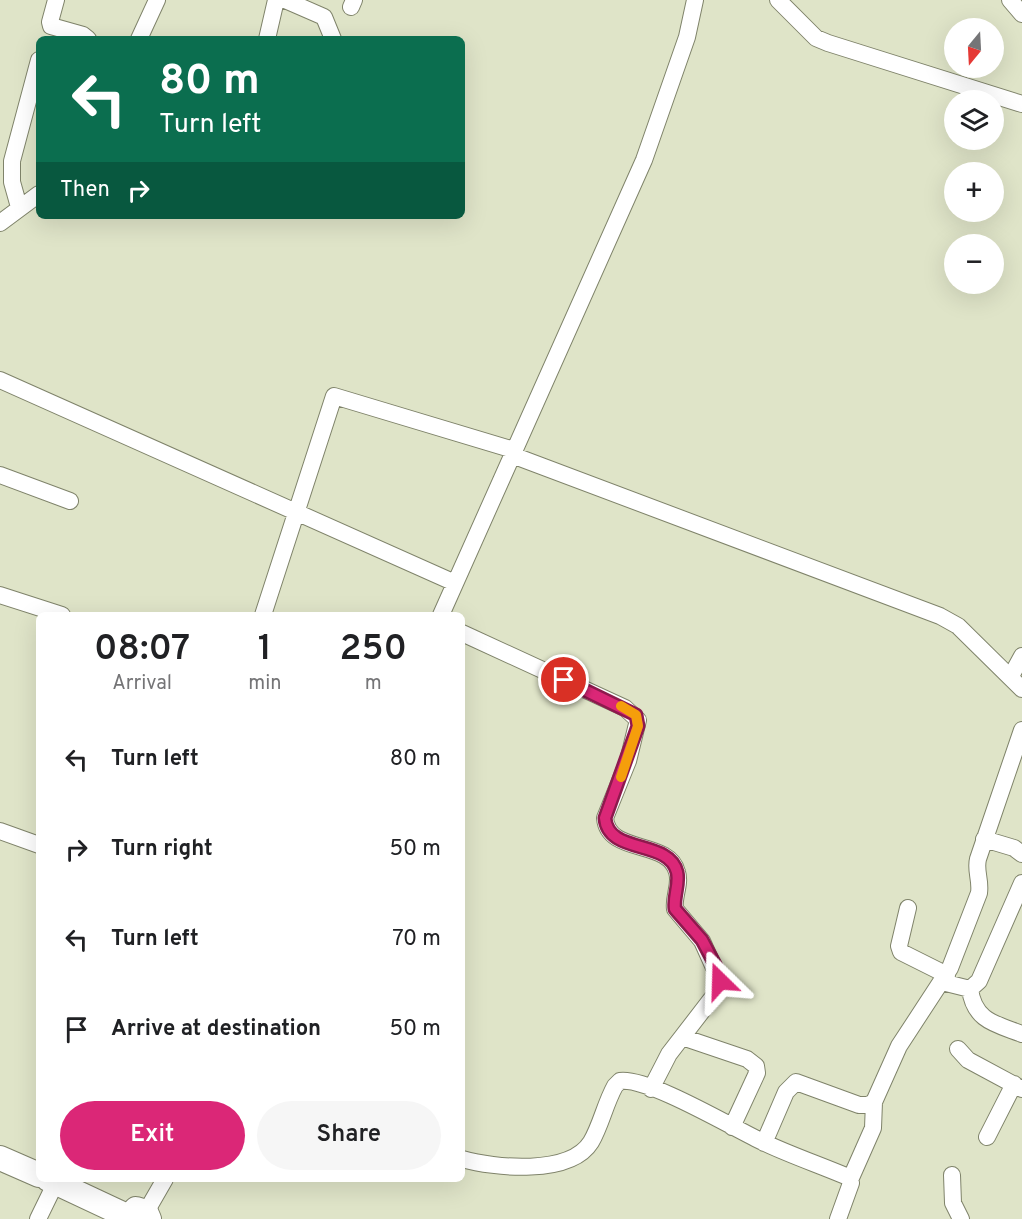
<!DOCTYPE html>
<meta charset="utf-8">
<style>
body{margin:0;font-family:Overpass,sans-serif;background:#f6f6f6;color:#202124;height:100vh;display:flex;flex-direction:column;font-size:22px;white-space:nowrap}
*{box-sizing:border-box;margin:0}
p{font-size:20px;color:#757577}
.icon{flex:none;width:33px;height:33px;fill:none;stroke:currentColor;stroke-width:2;stroke-linecap:round;stroke-linejoin:round}
.map{position:relative;flex:1;overflow:hidden}
.drawer{position:absolute;left:36px;top:612px;width:429px;height:570px;display:flex;flex-direction:column;background:#fff;border-radius:9px;box-shadow:0 6px 24px #0002}
.drawer>*{flex:none}
.hud{position:absolute;left:36px;top:36px;width:429px;height:183px;border-radius:9px;box-shadow:0 6px 24px #0002;background:#0b6e4f;color:#fff;overflow:hidden}
.needle{width:39px;rotate:198deg}
.tools{position:absolute;left:944px;top:18px;display:grid;gap:12px}
.tools a{display:grid;place-items:center;width:60px;height:60px;border-radius:50%;background:#fff;box-shadow:0 6px 24px #0002;font-size:30px}
.pin{position:absolute;display:grid;place-items:center;width:51px;height:51px;color:#fff;margin:-26px;border:3px solid #fff;border-radius:50%;box-shadow:0 2px 6px #0007}
.me{position:absolute;width:66px;margin:-33px;rotate:338deg;stroke-linejoin:round;filter:drop-shadow(0 0 4px #0008)}
.turn{display:flex;align-items:center;gap:21px;height:126px;padding:0 24px;font-size:27px}
.turn .icon{width:78px;height:78px;stroke-width:2.5}
.turn b{display:block;font-size:42px;line-height:51px}
.then{display:flex;align-items:center;height:57px;padding:0 24px;background:#0003;gap:12px;font-size:22px}
.eta{display:flex;justify-content:space-evenly;align-items:center;height:102px;text-align:center}
.eta b{font-size:36px;font-weight:600;line-height:42px}
.primary-button{display:flex;gap:12px;margin-top:auto;padding:12px 24px}
.primary-button a{flex:1;height:69px;border-radius:36px;background:#db2777;color:#fff;font-size:24px;font-weight:600;line-height:69px;text-align:center}
.primary-button a+a{background:#f6f6f6;color:#202124}
ul{padding:0;list-style:none}
li{display:flex;align-items:center;gap:18px;height:90px;padding:0 24px}
li div{flex:1}
li b{display:block;font-size:22px}
li em{font-style:normal}
.map>svg:first-child{display:block}
</style>
<div class="map">
<svg width="1022" height="1219" viewBox="0 0 1022 1219">
<rect width="100%" height="100%" fill="#dfe4c8"/>
<g fill="none" stroke-linecap="round" stroke-linejoin="round">
<defs>
<path id="minor" d="M 56,0 L 50,22 L 51,26 L 83,35 L 88,39
M 285,0 L 324,17 L 333,39
M 778,0 L 816,38 L 828,43 L 1022,104
M 1010,0 L 1022,14
M 351,7 L 354,0
M 139,39 L 157,0
M 267,39 L 276,0
M 19,207 L 12,182 L 12,161 L 39,60
M 0,223 L 39,194
M 0,380 L 455,583
M 512,455 L 940,616 L 958,626 L 1022,689
M 0,475 L 70,501
M 0,595 L 62,615
M 263,615 L 334,396 L 514,450
M 441,615 L 644,160 L 687,37 L 695,0
M 462,633 L 625,708 L 638,720 L 628,761 L 605,818 C 608,855 669,839 677,872 C 681,884 673,897 675,909 L 702,941 L 720,981 L 716,993 L 669,1054 L 651,1089
M 1011,676 L 1022,656
M 0,831 L 39,845
M 984,839 L 1014,848 L 1022,854
M 908,908 L 899,946 L 901,952 L 947,975
M 942,982 L 970,989 L 979,981 L 1022,883
M 970,989 C 974,1021 996,1024 1022,1034
M 682,1037 L 747,1059 L 756,1066 L 757,1073 L 732,1127
M 958,1049 L 968,1060 L 1022,1089
M 987,1137 L 1014,1084
M 764,1143 L 786,1092 L 796,1082 L 859,1105 L 868,1105 L 874,1102 L 899,1046 L 950,968 L 979,893 C 981,880 975,871 978,859 L 1022,730
M 462,1159 C 494,1168 570,1176 591,1142 C 601,1125 605,1104 615,1086 L 620,1081 C 648,1077 733,1128 763,1142 C 790,1155 820,1165 848,1177 L 851,1183 L 838,1219
M 952,1175 L 953,1203 L 961,1219
M 850,1180 L 873,1128 L 874,1102
M 146,1212 L 165,1179
M 38,1219 L 56,1182"/>
<path id="highway" d="M 0,1158 L 39,1175
M 48,1179 L 127,1216
M 127,1219 L 136,1209 L 146,1212 L 149,1219"/>
</defs>
<!-- minor casing -->
<use href="#minor" stroke="#7f836a" stroke-width="18"/>
<!-- highway casing -->
<use href="#highway" stroke="#7f836a" stroke-width="26"/>
<!-- minor -->
<use href="#minor" stroke="#fff" stroke-width="16"/>
<!-- highway -->
<use href="#highway" stroke="#fff" stroke-width="24"/>
</g>
<g fill="none" stroke-linecap="round" stroke-linejoin="round">
<defs>
<path id="route" d="M 564,680 L 636,715 L 638,726 L 605,818 C 608,855 669,839 677,872 C 680,884 673,897 675,909 L 702,940 L 720,974 L 720,981"/>
</defs>
<!-- route casing -->
<use href="#route" stroke="#8e194d" stroke-width="15"/>
<!-- route -->
<use href="#route" stroke="#db2777" stroke-width="10"/>
<!-- slow -->
<path stroke="#f59e0b" stroke-width="10" d="M 621,777 L 638,726 L 636,715 L 621,706"/>
</g>
</svg>
<div class="tools">
<a><svg class="needle" viewBox="-14 -14 28 28"><path d="M0-13l5 13h-10z" fill="#e53935"/><path d="M0 13l5-13h-10z" fill="#757577"/></svg></a>
<a><svg class="icon" aria-label="layers" viewBox="0 0 24 24"><path d="M12 4l9 5-9 5-9-5zM3 14l9 5 9-5"/></svg></a>
<a>+</a>
<a>−</a>
</div>
<div class="pin" style="left:564px;top:680px;background:#d93025"><svg class="icon" aria-label="arrive" viewBox="0 0 24 24"><path d="M6 21V4h12l-3 4 3 4H6"/></svg></div>
<svg class="me" style="left:720px;top:981px" viewBox="-20 -20 40 40"><path d="M0-17L14 15 0 8-14 15z" fill="#db2777" stroke="#fff" stroke-width="4"/></svg>
<div class="hud">
<div class="turn"><svg class="icon" aria-label="left" viewBox="0 0 24 24"><path d="M17 20v-9H6M10 6l-5 5 5 5"/></svg><div><b>80 m</b>Turn left</div></div>
<div class="then">Then<svg class="icon" aria-label="right" viewBox="0 0 24 24"><path d="M7 20v-9h11M14 6l5 5-5 5"/></svg></div>
</div>
<section class="drawer">
<div class="eta">
<div><b>08:07</b><p>Arrival</p></div>
<div><b>1</b><p>min</p></div>
<div><b>250</b><p>m</p></div>
</div>
<ul>
<li><svg class="icon" aria-label="left" viewBox="0 0 24 24"><path d="M17 20v-9H6M10 6l-5 5 5 5"/></svg><div><b>Turn left</b></div><em>80 m</em></li>
<li><svg class="icon" aria-label="right" viewBox="0 0 24 24"><path d="M7 20v-9h11M14 6l5 5-5 5"/></svg><div><b>Turn right</b></div><em>50 m</em></li>
<li><svg class="icon" aria-label="left" viewBox="0 0 24 24"><path d="M17 20v-9H6M10 6l-5 5 5 5"/></svg><div><b>Turn left</b></div><em>70 m</em></li>
<li><svg class="icon" aria-label="arrive" viewBox="0 0 24 24"><path d="M6 21V4h12l-3 4 3 4H6"/></svg><div><b>Arrive at destination</b></div><em>50 m</em></li>
</ul>
<div class="primary-button"><a>Exit</a><a>Share</a></div>
</section>
</div>
